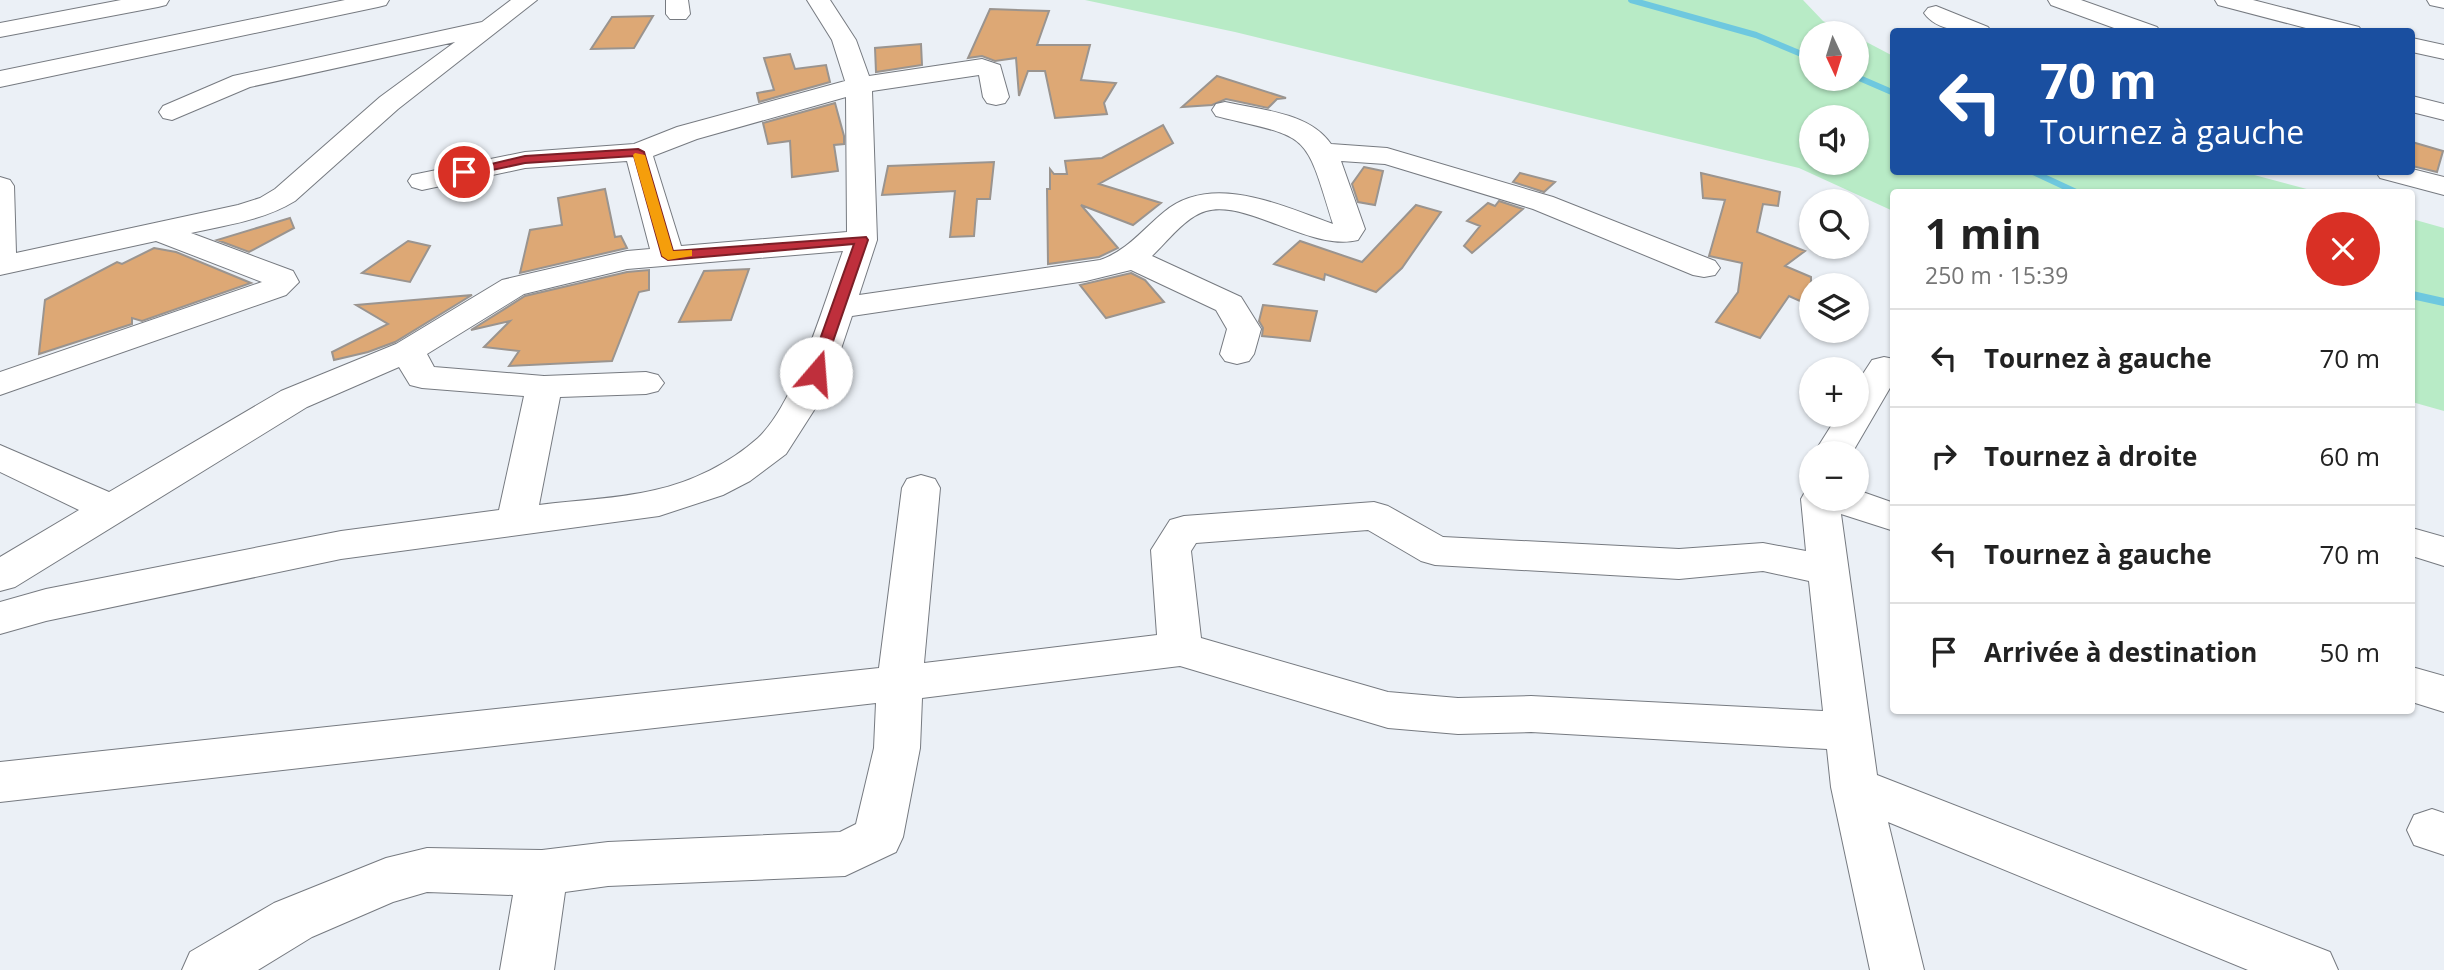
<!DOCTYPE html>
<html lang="fr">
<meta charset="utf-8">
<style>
body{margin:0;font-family:"Open Sans",sans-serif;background:#f2f2f2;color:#222;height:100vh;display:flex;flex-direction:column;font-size:26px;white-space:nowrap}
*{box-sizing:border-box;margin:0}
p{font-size:23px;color:#767676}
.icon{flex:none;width:38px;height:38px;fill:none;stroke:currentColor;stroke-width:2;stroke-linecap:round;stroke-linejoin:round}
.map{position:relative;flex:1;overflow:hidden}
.sheet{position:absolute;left:1890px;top:189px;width:525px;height:525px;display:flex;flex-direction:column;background:#fff;border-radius:7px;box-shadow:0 2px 5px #0004}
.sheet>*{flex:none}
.banner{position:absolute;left:1890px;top:28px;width:525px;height:147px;border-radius:7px;box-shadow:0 2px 5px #0004;background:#1a4fa0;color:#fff;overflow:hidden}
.needle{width:46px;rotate:176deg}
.fabs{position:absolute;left:1799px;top:21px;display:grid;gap:14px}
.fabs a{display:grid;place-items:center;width:70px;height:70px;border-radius:50%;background:#fff;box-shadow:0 2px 5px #0004;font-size:35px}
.pin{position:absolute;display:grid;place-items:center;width:60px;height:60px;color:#fff;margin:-30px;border:4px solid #fff;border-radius:50%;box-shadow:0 2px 7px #0007}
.me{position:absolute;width:77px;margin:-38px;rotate:18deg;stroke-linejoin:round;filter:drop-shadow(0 0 5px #0008)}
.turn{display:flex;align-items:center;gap:24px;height:147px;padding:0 35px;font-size:32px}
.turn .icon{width:91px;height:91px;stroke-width:2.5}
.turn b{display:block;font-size:49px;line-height:60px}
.round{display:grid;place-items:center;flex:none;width:74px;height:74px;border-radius:37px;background:#f2f2f2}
.overview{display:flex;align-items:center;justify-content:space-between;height:119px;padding:0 35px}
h1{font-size:42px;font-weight:700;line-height:52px}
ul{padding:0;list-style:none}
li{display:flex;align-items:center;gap:21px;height:98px;padding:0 35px;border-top:2px solid #e0e0e0}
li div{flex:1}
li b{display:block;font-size:26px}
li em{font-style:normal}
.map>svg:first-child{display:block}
</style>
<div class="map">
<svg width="2444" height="970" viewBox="0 0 2444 970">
<rect width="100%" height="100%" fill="#ebf0f6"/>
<!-- green -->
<path fill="#b8ebc6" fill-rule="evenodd" d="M 1085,0 L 1803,0 L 1823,21 L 1848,33 L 1811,33 L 1811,79 L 1857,79 L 1857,37 L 1893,56 L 1894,172 L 2243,172 L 2318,192 L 1894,192 L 1893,211 L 1799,168 L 1235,32 ZM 1811,117 L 1857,117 L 1857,163 L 1811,163 Z
M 2412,219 L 2444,228 L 2444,411 L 2412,402 Z"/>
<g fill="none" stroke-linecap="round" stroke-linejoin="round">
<!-- stream-far1 -->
<path stroke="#6ec8df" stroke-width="6" d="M 1631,0 L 1756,35 L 1811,58
M 1857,77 L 1894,93
M 2033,172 L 2076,192"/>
<!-- stream -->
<path stroke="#6ec8df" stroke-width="8" d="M 2412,295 L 2444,302"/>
</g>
<!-- building -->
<path fill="#dda875" stroke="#9a948f" stroke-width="2" d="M 990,9 L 1049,11 L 1037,45 L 1090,45 L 1081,80 L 1116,83 L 1104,103 L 1107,114 L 1055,118 L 1045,71 L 1028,71 L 1019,96 L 1016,58 L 995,61 L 982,56 L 968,58 Z
M 653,16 L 634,48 L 591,49 L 612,17 Z
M 921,44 L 922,65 L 876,72 L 875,48 Z
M 790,54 L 795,69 L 826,65 L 830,82 L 759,102 L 757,93 L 774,90 L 764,58 Z
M 1217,76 L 1286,98 L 1277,99 L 1268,108 L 1226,99 L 1212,105 L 1182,107 Z
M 835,103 L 844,136 L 844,144 L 834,145 L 838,171 L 792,177 L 790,141 L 768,144 L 763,123 Z
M 1163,125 L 1173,143 L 1099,184 L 1161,203 L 1133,225 L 1081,205 L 1118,248 L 1099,257 L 1048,264 L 1047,189 L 1050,189 L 1050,169 L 1054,174 L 1067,174 L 1065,161 L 1102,158 Z
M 2412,142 L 2443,151 L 2437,172 L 2412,166 Z
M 994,162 L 990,199 L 977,199 L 974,236 L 950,237 L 955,191 L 882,195 L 888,166 Z
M 1364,167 L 1383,171 L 1375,205 L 1358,202 L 1352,184 Z
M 1520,173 L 1555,182 L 1544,192 L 1513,182 Z
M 1701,173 L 1780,192 L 1778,206 L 1763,204 L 1757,232 L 1805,251 L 1785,266 L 1811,277 L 1811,306 L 1789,296 L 1760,338 L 1716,322 L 1738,292 L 1742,263 L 1709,256 L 1725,200 L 1703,198 Z
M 605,189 L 615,237 L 621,236 L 627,248 L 520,273 L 530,230 L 562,225 L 558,198 Z
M 1499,201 L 1523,209 L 1472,253 L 1464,246 L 1480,226 L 1467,221 L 1488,203 L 1495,206 Z
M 1416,205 L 1441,212 L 1402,268 L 1376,292 L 1325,274 L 1324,280 L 1274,264 L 1300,241 L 1362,262 Z
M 290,218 L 294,228 L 249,252 L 217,240 Z
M 408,241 L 430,246 L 410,282 L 362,273 Z
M 154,248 L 176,252 L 251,283 L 142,321 L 132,318 L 132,324 L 39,354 L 45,300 L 117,262 L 122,264 Z
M 749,269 L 731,320 L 679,322 L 704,271 Z
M 649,270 L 649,290 L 639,292 L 612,361 L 509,366 L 519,351 L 484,347 L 510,321 L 471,330 L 525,296 L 627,272 Z
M 1131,273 L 1145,280 L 1164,302 L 1106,318 L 1080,285 Z
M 472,295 L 395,342 L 368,352 L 334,360 L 332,352 L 388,324 L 356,305 Z
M 1263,305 L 1317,311 L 1310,341 L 1262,336 L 1263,328 L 1259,321 Z"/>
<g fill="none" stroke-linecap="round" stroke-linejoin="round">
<defs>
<path id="minor" d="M 121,0 L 169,0 L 166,5 L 158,7 L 0,37 L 0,23 Z
M 345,0 L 389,0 L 386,5 L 378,7 L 0,87 L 0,71 Z
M 511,0 L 537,0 L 398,109 L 295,201 C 264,220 227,225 191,233 L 293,271 L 299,282 L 286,295 L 0,395 L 0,372 L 262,282 L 156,241 L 0,275 L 0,177 L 10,180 L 14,186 L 16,253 L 238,205 L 260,198 L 275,189 L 380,97 L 455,42 L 250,87 L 172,120 L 163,118 L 159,112 L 163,106 L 233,76 L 482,22 Z
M 666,0 L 688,0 L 690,14 L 686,19 L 670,19 L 666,14 Z
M 807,0 L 830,0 L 856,40 L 869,76 L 982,59 L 1000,65 L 1009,97 L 1005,103 L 996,105 L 987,103 L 983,97 L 979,75 L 872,91 L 877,240 L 859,295 L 1100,260 C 1127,251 1143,229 1164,212 C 1212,172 1282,206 1333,224 C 1304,129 1310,139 1216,116 L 1212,110 L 1216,104 L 1225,102 C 1260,110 1309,112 1331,144 L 1387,148 L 1553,197 L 1715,261 L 1720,268 L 1715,275 L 1704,277 L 1693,275 L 1533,209 L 1385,164 L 1341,161 L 1365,229 L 1358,240 C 1311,252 1247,199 1206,211 C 1185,217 1167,242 1152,256 L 1241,297 L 1261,329 L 1254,354 L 1249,361 L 1237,364 L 1225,361 L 1220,354 L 1227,329 L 1216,310 L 1131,270 L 1086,281 L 852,316 L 833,373 L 818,404 L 786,454 L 750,481 L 723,495 L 659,516 L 341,559 L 46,621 L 0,634 L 0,602 L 46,589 L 341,531 L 499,510 L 524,396 L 422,388 L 410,385 L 399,367 L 307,407 L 15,587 L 0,591 L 0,557 L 79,510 L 0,472 L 0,445 L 109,492 L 281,391 L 396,344 L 502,280 L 627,251 L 650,249 L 627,161 L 525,168 L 422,190 L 412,187 L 408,181 L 412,175 L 525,152 L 634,144 L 677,127 L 845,81 L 832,40 ZM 846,97 L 847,232 L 681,246 L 653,156 L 697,139 ZM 843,251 C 825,300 796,403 758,438 C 730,463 692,482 655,490 C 617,499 577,500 539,505 L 560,397 L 646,394 L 658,391 L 664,383 L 658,375 L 646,372 L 544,376 L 434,367 L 427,354 L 524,294 L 627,269 Z
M 2048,0 L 2081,0 L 2157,27 L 2161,32 L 2125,32 L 2051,5 Z
M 2215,0 L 2253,0 L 2359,27 L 2363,32 L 2321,32 L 2218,5 Z
M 2427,0 L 2444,0 L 2444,8 L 2430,5 Z
M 1936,6 L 1988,27 L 1992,32 C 1970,32 1938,33 1924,13 L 1928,8 Z
M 2412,38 L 2444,45 L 2444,59 L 2412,52 Z
M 2412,96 L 2444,104 L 2444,120 L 2412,112 Z
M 2412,169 L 2444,177 L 2444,195 L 2380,178 L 2376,172 L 2412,172 Z
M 1884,357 L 1894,359 L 1894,381 L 1852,453 L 1814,453 L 1838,415 L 1857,415 L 1857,383 L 1872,360 Z
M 921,475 L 935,479 L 940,488 L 924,663 L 1157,635 L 1151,550 L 1170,520 L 1184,516 L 1374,502 L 1388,506 L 1443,537 L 1679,549 L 1763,543 L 1806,551 L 1801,499 L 1806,490 L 1811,488 L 1811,499 L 1857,499 L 1857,490 L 1894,503 L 1894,531 L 1841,514 L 1877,775 L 2330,952 L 2338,970 L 2248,970 L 1888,822 L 1924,970 L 1870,970 L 1831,787 L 1827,749 L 1531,732 L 1458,734 L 1388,728 L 1180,666 L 922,698 L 920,748 L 903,837 L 896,852 L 845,876 L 608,886 L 565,892 L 554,970 L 500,970 L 513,895 L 427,892 L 393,902 L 312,937 L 258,970 L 182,970 L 190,952 L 274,903 L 386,858 L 427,848 L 542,850 L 608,842 L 840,832 L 856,824 L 874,748 L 876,703 L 0,802 L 0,762 L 879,668 L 902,488 L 907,479 ZM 1368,530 L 1421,561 L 1435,565 L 1679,579 L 1763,571 L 1809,581 L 1823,711 L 1531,696 L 1458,698 L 1388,692 L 1201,638 L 1191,551 L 1196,543 Z
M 2412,528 L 2444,537 L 2444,566 L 2412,556 Z
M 2412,667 L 2444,676 L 2444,712 L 2412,702 Z
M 2432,809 L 2444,813 L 2444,855 L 2414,845 L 2407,830 L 2414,815 Z"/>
</defs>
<!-- minor casing -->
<use href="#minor" stroke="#767a80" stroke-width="2"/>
<!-- minor -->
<use href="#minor" fill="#fff" fill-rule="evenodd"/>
</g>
<!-- route -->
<path fill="#bf2f3c" stroke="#7c1f27" stroke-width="2" d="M 638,149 L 644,152 L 673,251 L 866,237 L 868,240 L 821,376 L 810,376 L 808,373 L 854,244 L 668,260 L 662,256 L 634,156 L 525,163 L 464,176 L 458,172 L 525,156 Z"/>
<!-- slow -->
<path fill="#f59e0b" d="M 635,153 L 645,155 L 673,251 L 692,250 L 692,256 L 668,260 L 662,256 L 633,155 Z"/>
</svg>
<div class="fabs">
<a><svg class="needle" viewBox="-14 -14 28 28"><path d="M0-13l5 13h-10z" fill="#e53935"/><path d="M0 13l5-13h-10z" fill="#767676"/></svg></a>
<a><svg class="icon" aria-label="sound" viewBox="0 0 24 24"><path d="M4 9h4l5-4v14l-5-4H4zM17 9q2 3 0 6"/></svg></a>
<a><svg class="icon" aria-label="search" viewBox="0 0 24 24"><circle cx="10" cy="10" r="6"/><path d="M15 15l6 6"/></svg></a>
<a><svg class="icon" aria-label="layers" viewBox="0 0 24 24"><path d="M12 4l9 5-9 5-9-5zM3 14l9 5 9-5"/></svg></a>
<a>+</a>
<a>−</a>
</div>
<div class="pin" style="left:464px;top:172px;background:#d93025"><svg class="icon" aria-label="arrive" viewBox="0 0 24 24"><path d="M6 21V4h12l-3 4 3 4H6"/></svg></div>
<svg class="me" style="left:816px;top:373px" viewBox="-20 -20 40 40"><circle r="19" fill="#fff"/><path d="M0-13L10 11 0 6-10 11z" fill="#bf2f3c"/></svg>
<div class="banner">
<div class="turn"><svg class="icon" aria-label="left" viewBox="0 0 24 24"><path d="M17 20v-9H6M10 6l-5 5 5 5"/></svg><div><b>70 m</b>Tournez à gauche</div></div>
</div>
<section class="sheet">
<div class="overview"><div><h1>1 min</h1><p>250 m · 15:39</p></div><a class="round" style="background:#d93025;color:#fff"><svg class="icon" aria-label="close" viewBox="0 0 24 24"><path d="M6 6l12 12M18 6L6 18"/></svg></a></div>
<ul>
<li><svg class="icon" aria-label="left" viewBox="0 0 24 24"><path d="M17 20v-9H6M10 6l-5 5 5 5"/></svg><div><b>Tournez à gauche</b></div><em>70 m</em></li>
<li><svg class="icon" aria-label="right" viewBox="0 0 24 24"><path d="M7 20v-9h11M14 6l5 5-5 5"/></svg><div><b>Tournez à droite</b></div><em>60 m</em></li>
<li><svg class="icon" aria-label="left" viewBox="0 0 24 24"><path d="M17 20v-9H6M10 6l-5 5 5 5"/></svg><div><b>Tournez à gauche</b></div><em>70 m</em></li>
<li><svg class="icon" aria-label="arrive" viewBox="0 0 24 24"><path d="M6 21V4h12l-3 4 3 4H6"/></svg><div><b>Arrivée à destination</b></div><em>50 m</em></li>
</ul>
</section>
</div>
